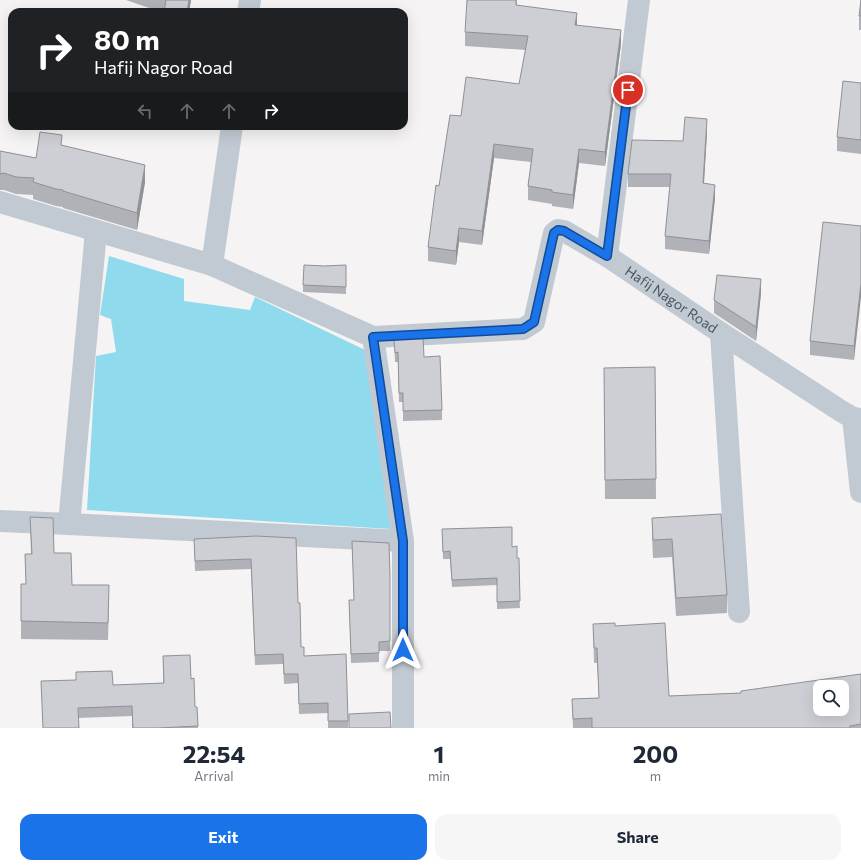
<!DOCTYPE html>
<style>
body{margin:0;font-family:Commissioner,sans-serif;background:#f6f6f7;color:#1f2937;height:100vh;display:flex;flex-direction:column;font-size:15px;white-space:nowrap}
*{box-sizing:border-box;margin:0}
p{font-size:13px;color:#747a83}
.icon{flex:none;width:22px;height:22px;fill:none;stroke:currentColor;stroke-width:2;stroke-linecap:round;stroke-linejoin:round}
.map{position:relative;height:728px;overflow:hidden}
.details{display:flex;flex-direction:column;background:#fff;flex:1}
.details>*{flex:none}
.guide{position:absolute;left:8px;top:8px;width:400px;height:122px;border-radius:12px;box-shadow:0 4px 16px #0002;background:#202124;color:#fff;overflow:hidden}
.tools{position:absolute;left:813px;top:680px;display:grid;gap:8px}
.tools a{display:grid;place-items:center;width:36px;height:36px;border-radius:8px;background:#fff;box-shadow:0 4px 16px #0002;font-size:20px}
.pin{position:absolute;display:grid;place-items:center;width:34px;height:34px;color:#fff;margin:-17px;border:2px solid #fff;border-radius:50%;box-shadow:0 1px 4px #0007}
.me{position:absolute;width:44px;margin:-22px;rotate:0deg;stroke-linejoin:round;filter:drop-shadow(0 0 3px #0008)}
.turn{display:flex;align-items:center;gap:14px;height:84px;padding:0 20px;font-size:18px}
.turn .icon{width:52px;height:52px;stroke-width:2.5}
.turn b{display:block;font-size:28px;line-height:34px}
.lanes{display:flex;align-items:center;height:38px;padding:0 20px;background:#0003;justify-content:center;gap:20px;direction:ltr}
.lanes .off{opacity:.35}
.eta{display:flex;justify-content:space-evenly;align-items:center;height:68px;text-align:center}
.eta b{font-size:24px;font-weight:700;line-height:28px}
.action{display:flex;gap:8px;margin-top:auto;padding:8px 20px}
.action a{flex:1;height:46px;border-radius:12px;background:#1a73e8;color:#fff;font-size:16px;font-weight:700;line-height:46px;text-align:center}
.action a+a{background:#f6f6f7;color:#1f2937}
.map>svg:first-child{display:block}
</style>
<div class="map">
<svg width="861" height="728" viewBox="0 0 861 728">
<rect width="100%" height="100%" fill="#f5f3f3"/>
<!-- water -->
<path fill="#90daee" d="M 109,256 L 184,279 L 184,301 L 250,310 L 255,297 L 365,350 L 391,529 L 87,510 L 96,356 L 116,352 L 111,319 L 100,315 Z"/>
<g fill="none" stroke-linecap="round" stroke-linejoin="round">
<!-- street -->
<g stroke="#c1cad2" stroke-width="22">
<path d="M 248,12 L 250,0"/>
<path d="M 232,126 L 212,265 L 373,337 L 403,541 L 403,728"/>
<path d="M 0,202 L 212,265"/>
<path d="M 607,256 L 639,0"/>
<path d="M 721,333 L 739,612"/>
<path id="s1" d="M 373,337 L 523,329 L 534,322 L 554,233 L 558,230 L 564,231 L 607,256 L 721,333 L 841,411 L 853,418 L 861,419"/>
<path d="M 853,418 L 861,492"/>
<path d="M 0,521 L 69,524 L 403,541"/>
<path d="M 69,524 L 96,231"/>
</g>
</g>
<!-- wall -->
<path fill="#b0b2b7" d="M 126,0 L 191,0 L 189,12 L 161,12 Z
M 517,0 L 517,5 L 577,25 L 621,44 L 605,166 L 579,163 L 573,209 L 552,206 L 552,204 L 528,200 L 528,186 L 531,162 L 494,158 L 482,245 L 459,242 L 456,265 L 428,261 L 428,247 L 439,186 L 461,116 L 519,84 L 526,50 L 465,46 L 465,32 Z
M 861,0 L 861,30 L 859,30 L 859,16 Z
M 861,83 L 861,154 L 837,151 L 837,137 Z
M 707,132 L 704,184 L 715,198 L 709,254 L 665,249 L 665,236 L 670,187 L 628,187 L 628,174 L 683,141 Z
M 62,145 L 145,182 L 137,230 L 63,208 L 63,207 L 56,206 L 33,199 L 33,195 L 16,194 L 4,190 L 0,190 L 0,151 L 36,158 Z
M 861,226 L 854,360 L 810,355 L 810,341 Z
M 346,265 L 346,294 L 303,292 L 303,285 L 324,266 Z
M 761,293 L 756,341 L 714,313 L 714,300 Z
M 394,339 L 424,357 L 442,410 L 442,420 L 403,421 L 403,402 L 399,402 L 398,362 L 395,362 Z
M 655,367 L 656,499 L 605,499 L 604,388 Z
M 30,517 L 54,553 L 72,585 L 109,603 L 108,640 L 21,639 L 21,621 L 26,584 L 25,554 L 31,554 Z
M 652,518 L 727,595 L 727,613 L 676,616 L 672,557 L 653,558 L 652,536 Z
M 442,529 L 512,547 L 517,558 L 520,608 L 497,609 L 497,585 L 452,587 L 450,559 L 443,559 Z
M 256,536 L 298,603 L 301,647 L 304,656 L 348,721 L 348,728 L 328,728 L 328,713 L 299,714 L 298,683 L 284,684 L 283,664 L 255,665 L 251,569 L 195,571 L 194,539 Z
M 352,541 L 390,576 L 390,651 L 379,651 L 379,662 L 351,663 L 349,600 L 354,600 Z
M 593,624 L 615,626 L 669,696 L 741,693 L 861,674 L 861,728 L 573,728 L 572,699 L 599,698 L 597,663 L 594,663 Z
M 163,656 L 191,679 L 195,707 L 197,707 L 198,728 L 132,728 L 132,716 L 78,718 L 79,728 L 43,728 L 41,681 L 113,685 L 163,683 Z"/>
<!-- shaded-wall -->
<path fill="#909195" d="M 189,0 L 191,0 L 189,12 L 187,12 Z
M 577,13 L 577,27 L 575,25 Z
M 621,30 L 621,44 L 605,166 L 605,152 Z
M 707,119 L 707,132 L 703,197 L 703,183 Z
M 494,144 L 494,158 L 482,245 L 482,231 Z
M 579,149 L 579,163 L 573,209 L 573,195 Z
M 145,165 L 145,182 L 137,230 L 137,213 Z
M 715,185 L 715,198 L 709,254 L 709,241 Z
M 459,228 L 459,242 L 456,265 L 456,251 Z
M 761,279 L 761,293 L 756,341 L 756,327 Z
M 861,283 L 861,297 L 854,360 L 854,346 Z"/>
<!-- building -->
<path fill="#cdcfd5" stroke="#909195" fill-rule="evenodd" d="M 166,0 L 189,0 L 187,12 L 164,12 Z
M 467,0 L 516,0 L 516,5 L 577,13 L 575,25 L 621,30 L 605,152 L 579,149 L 573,195 L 552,192 L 552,190 L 528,186 L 533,149 L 494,144 L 482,231 L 459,228 L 456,251 L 428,247 L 436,185 L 439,186 L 450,115 L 461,116 L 466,77 L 519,84 L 528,36 L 465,32 Z
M 861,0 L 861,16 L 859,16 Z
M 843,81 L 861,83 L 861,140 L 837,137 Z
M 685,117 L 707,119 L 703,183 L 715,185 L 709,241 L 665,236 L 671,174 L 628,174 L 632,140 L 683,141 Z
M 40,132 L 62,135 L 61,145 L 145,165 L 137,213 L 63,191 L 63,190 L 56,189 L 33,182 L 34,178 L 16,177 L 4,173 L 0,174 L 0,151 L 36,158 Z
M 823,222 L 861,226 L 861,283 L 854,346 L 810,341 Z
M 304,265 L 324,266 L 346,265 L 346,287 L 303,285 Z
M 717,275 L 761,279 L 756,327 L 714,300 Z
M 423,337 L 424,357 L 440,356 L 442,410 L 403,411 L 403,393 L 399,393 L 398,352 L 395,353 L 394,339 Z
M 655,367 L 656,479 L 605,480 L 604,368 Z
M 721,514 L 727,595 L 676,598 L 672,539 L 653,540 L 652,518 Z
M 30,517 L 53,518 L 54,553 L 71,553 L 72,585 L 109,585 L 108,623 L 21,621 L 21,584 L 26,584 L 25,554 L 32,554 Z
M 512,527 L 512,547 L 517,546 L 517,558 L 519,558 L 520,601 L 497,602 L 497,578 L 452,580 L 450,551 L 443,552 L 442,529 Z
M 256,536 L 296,538 L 298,603 L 300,603 L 301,647 L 304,647 L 304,656 L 346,654 L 348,721 L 328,721 L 328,703 L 299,704 L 298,674 L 284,674 L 283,654 L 255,655 L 251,559 L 195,561 L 194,539 Z
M 352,541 L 389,543 L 390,576 L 390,641 L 379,642 L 379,653 L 351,654 L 349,600 L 354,600 Z
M 615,623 L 615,626 L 665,623 L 669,696 L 741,693 L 741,691 L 861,674 L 861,724 L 850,726 L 850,728 L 592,728 L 592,718 L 573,719 L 572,699 L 599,698 L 597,648 L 594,648 L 593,624 ZM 820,687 L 842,687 L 842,709 L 820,709 Z
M 190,655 L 191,679 L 194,678 L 195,707 L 197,707 L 198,726 L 158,728 L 133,728 L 132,706 L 78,708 L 79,728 L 43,728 L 41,681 L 76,680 L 76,672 L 112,671 L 113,685 L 164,683 L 163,656 Z
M 390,712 L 391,728 L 349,728 L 349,714 Z"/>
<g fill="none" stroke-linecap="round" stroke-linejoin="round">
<defs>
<path id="route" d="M 403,650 L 403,541 L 373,337 L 523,329 L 534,322 L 554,233 L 558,230 L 564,231 L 607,256 L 628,90"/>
</defs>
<!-- route casing -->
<use href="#route" stroke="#114b97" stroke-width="10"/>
<!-- route -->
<use href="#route" stroke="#1a73e8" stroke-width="7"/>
</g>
<g text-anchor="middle" stroke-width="4" stroke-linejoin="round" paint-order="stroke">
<!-- street labels -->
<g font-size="14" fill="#4a5661" stroke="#fff">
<text dy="5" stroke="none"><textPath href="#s1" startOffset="393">Hafij Nagor Road</textPath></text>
</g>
</g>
</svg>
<div class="tools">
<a><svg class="icon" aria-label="search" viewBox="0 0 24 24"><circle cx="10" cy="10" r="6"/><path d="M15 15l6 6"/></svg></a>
</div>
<div class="pin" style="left:628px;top:90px;background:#d93025"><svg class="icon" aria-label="arrive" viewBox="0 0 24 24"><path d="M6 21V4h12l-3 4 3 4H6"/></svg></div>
<svg class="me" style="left:403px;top:650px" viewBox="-20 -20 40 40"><path d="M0-17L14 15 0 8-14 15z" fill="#1a73e8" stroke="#fff" stroke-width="4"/></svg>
<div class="guide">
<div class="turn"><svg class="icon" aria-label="right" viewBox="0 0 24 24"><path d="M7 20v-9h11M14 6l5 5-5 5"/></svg><div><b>80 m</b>Hafij Nagor Road</div></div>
<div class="lanes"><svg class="icon off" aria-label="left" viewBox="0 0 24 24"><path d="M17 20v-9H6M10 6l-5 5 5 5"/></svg><svg class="icon off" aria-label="ahead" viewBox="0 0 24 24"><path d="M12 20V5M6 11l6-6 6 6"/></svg><svg class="icon off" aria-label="ahead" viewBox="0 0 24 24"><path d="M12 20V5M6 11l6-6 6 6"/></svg><svg class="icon" aria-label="right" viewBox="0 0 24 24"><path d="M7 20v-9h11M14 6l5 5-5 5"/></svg></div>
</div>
</div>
<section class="details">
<div class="eta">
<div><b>22:54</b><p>Arrival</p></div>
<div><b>1</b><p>min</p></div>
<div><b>200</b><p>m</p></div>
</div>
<div class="action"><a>Exit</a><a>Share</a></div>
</section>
